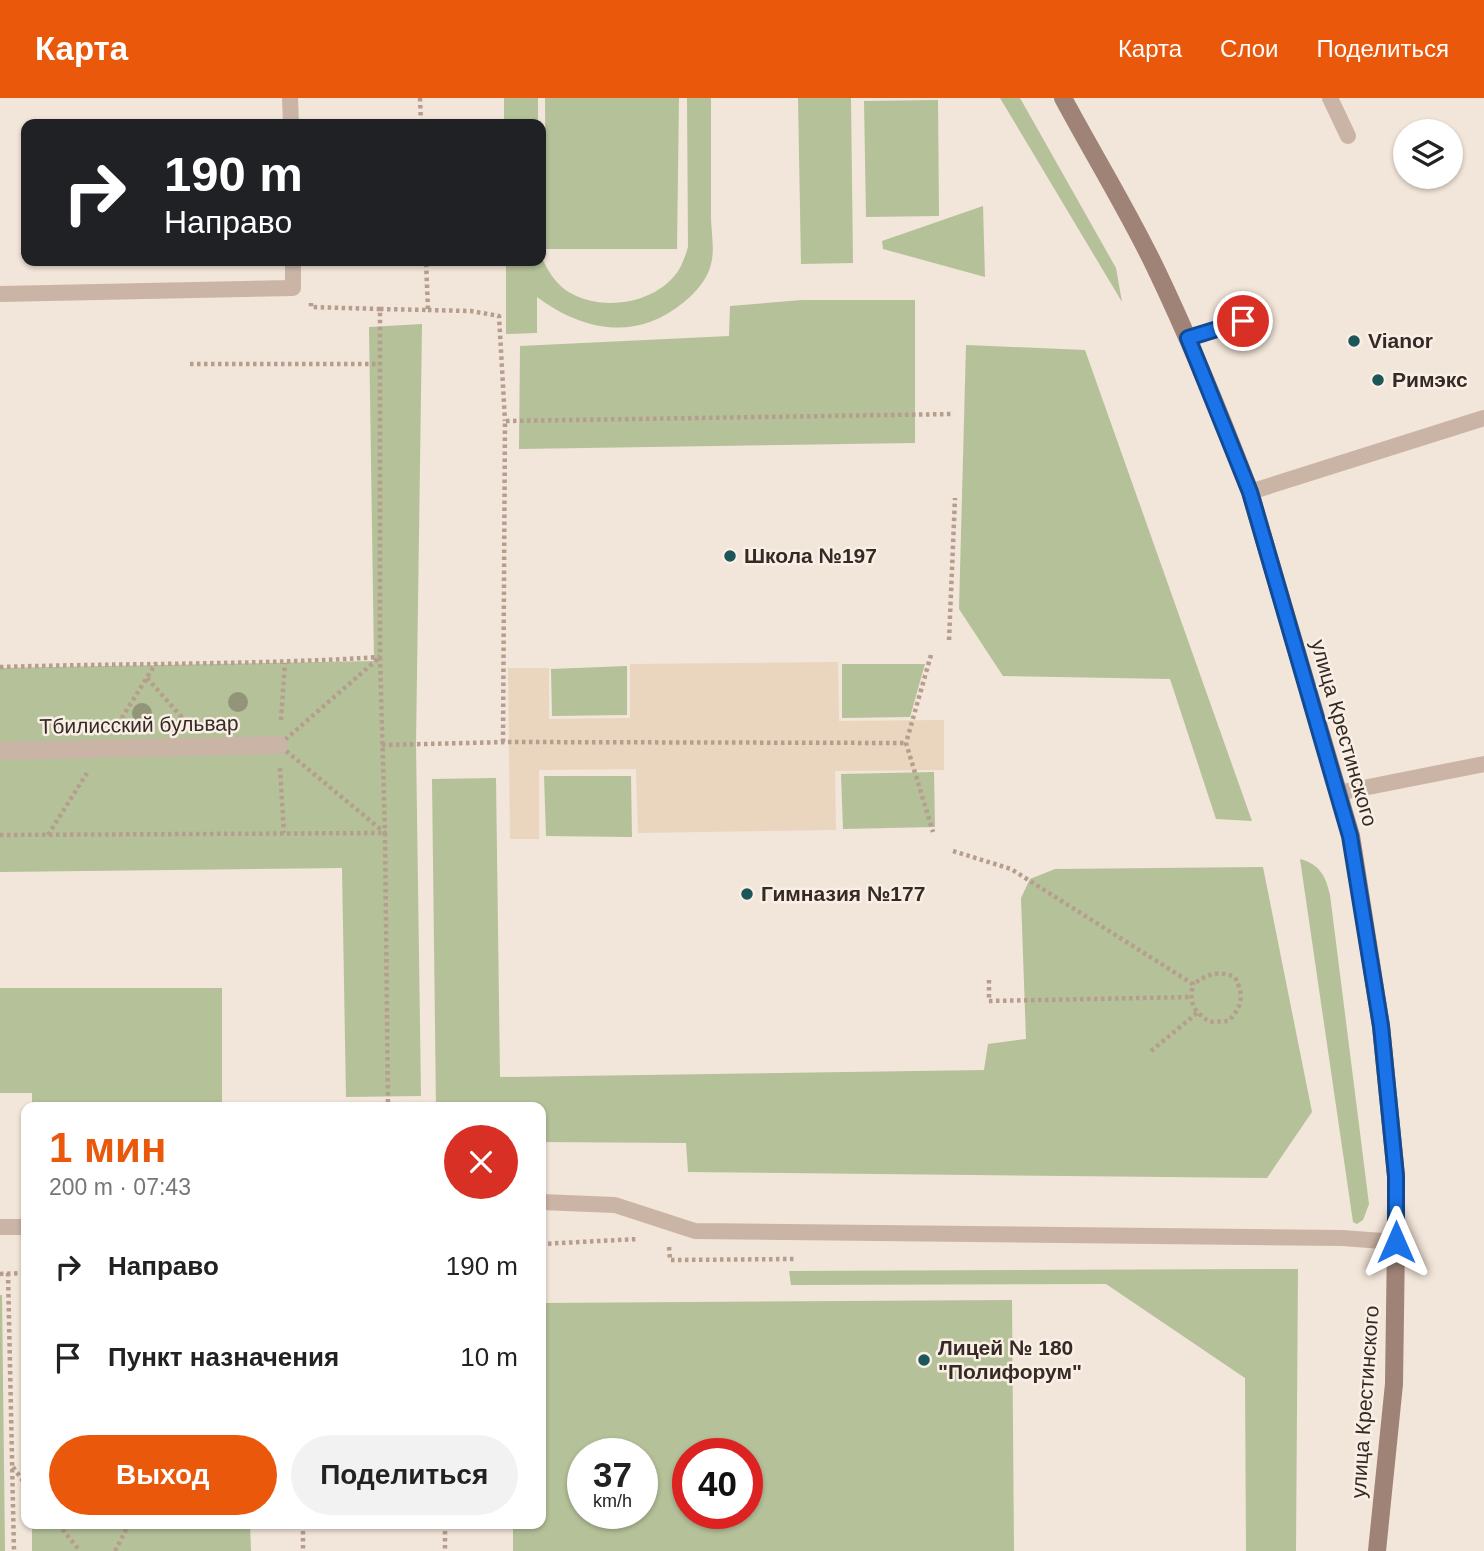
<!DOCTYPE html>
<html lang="ru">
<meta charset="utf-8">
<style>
body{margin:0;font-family:Arial,sans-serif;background:#f2f2f2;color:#222;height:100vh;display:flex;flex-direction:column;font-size:26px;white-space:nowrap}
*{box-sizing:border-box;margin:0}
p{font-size:23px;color:#767676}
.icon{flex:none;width:38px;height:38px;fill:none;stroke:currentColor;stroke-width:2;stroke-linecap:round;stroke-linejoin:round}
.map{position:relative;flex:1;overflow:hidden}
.panel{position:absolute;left:21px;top:1004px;width:525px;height:427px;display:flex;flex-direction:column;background:#fff;border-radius:14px;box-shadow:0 2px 5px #0004}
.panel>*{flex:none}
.banner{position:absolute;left:21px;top:21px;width:525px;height:147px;border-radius:14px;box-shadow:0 2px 5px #0004;background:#202124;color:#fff;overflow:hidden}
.controls{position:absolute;left:1393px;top:21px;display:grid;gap:14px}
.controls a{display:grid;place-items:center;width:70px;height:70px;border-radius:50%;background:#fff;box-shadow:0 2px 5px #0004;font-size:35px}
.speed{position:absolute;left:567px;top:1340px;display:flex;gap:14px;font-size:35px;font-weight:700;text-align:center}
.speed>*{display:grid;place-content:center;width:91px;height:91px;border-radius:50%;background:#fff;box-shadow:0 2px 5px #0004;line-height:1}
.speed small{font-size:18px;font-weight:400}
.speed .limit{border:10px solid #d22;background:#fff;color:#111}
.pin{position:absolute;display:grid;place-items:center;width:60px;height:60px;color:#fff;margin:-30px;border:4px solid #fff;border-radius:50%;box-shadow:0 2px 7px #0007}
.me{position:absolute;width:77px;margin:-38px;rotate:0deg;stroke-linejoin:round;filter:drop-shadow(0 0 5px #0008)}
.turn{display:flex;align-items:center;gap:24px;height:147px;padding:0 28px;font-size:32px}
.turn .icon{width:91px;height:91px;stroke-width:2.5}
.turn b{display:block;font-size:49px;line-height:60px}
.round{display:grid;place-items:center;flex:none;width:74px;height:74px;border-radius:37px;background:#f2f2f2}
.overview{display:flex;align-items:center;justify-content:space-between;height:119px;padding:0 28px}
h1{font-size:42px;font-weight:600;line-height:52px;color:#ea580c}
.primary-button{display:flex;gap:14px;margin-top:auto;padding:14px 28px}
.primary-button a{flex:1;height:80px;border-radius:42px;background:#ea580c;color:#fff;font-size:28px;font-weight:600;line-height:80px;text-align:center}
.primary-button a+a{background:#f2f2f2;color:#222}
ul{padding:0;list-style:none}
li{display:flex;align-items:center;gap:21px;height:91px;padding:0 28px}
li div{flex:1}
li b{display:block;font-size:26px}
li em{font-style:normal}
header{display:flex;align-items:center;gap:42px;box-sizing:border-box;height:98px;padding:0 35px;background:#ea580c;color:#fff}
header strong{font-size:33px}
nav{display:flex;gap:38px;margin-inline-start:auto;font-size:24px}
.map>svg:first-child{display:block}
</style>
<header>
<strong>Карта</strong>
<nav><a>Карта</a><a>Слои</a><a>Поделиться</a></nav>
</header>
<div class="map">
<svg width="1484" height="1453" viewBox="0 0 1484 1453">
<rect width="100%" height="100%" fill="#f2e5d9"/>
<!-- green -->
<path fill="#b5c199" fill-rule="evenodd" d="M 504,0 L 538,0 L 538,26 L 504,26 Z
M 545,0 L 679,0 L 677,151 L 546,151 Z
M 687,0 L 711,0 C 711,39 711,79 711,118 C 711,132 715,152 711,166 C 708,181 695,195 684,204 C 636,244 583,233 537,199 L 537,235 L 506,236 L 506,163 L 541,163 L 541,158 C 547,171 554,184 567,193 C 601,215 659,206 680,170 C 683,164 686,156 688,149 Z
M 798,0 L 851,0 L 853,165 L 801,166 Z
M 1000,0 L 1020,0 L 1116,170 L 1122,204 Z
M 938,2 L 939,118 L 866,119 L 864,3 Z
M 983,108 L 985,179 L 883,151 L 882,143 Z
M 802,202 L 915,202 L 915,345 L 519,351 L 520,248 L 729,238 L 730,208 Z
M 422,226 L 416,646 L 421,998 L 346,999 L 342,770 L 0,774 L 0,570 L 374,563 L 369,229 Z
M 966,247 L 1085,252 L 1252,723 L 1216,721 L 1170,581 L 1003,578 L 959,511 Z
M 842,566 L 925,566 L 910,619 L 842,620 Z
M 627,568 L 627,617 L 552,618 L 551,571 Z
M 934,674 L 935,729 L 843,731 L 841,676 Z
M 544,678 L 631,678 L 632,739 L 546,738 Z
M 496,680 L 500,979 L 984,972 L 988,946 L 1026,941 L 1021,800 L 1030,781 L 1055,771 L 1263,769 L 1312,1014 L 1267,1080 L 688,1074 L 686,1045 L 541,1044 L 541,1010 L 436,1010 L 432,681 Z
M 1300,761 C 1320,766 1326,779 1330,797 L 1369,1106 L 1363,1122 L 1357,1126 L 1353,1124 Z
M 0,890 L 222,890 L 222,1010 L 32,1010 L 32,995 L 0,995 Z
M 1298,1171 L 1296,1453 L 1246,1453 L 1245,1280 L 1106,1186 L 791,1187 L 789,1173 Z
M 0,1197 L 2,1197 L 5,1453 L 0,1453 Z
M 1012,1202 L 1014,1453 L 513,1453 L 513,1426 L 541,1426 L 541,1205 ZM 583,1356 L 642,1356 L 642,1416 L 583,1416 ZM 688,1356 L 747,1356 L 747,1416 L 688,1416 Z
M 32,1426 L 250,1426 L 251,1453 L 32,1453 Z"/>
<!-- plaza -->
<path fill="#ead5bf" d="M 838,564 L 839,623 L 944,622 L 944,672 L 835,673 L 836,732 L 638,735 L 636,671 L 539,672 L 539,741 L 510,741 L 508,570 L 549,570 L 549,621 L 630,620 L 630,566 Z"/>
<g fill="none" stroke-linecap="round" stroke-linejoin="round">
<!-- path -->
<path stroke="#b69e8f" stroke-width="4.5" stroke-dasharray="3.5 3.5" stroke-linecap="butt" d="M 420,0 L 421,26
M 380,211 L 428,212 L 426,163
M 428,212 L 471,213 L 499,218 L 505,323
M 190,266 L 380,266
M 949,542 L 955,400
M 931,557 L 906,645 L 933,734
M 380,559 L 385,735 L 279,647 Z
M 0,569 C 127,565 254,567 380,559 L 380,211 L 311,209 L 311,205
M 147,580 L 187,625
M 281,622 L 285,565
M 118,626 L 156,565
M 503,644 L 505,323 L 954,316
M 382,647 L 509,644 L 906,645
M 280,670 L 284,735
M 0,737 L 385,735 L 388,1010
M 48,737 L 87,675
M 953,753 L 1011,771 L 1193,886 C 1189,906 1193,913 1210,924 L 1229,923 C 1243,906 1244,899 1235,879 C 1217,872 1208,876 1193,886
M 989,882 L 989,903 L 1190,899
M 1151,953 L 1197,915
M 541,1146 L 638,1141
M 669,1149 L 670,1162 L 795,1161
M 8,1175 L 14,1453
M 0,1176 L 26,1175
M 13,1369 L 26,1387
M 58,1426 L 80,1453
M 303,1426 L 303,1453
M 445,1426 L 445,1453
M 115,1453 L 129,1426"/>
<!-- lane -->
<path stroke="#cab4a5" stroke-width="16" d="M 290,0 L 291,26
M 1330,0 L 1348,38
M 0,196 L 293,190 L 293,163
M 1188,241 L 1243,223
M 1250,394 L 1484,320
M 1338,695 L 1484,666
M 541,1104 L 615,1107 L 695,1133 L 1342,1140 L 1396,1144
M 0,1129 L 26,1129"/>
<!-- street -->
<path stroke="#cab4a5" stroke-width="18" d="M 0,653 L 279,647"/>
<!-- secondary -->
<path stroke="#9e8376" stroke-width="18" d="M 1063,0 C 1093,56 1127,111 1155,169 C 1190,242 1221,318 1250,394 L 1351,738 L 1381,928 L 1396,1078 L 1396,1144 L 1394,1286 L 1377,1453"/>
</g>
<!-- trees -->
<g fill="#939578">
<circle cx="238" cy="604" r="10"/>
<circle cx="142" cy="615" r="10"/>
</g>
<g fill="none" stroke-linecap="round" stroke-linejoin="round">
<defs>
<path id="route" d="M 1243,223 L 1188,240 L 1250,394 L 1350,738 L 1381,928 L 1396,1078 L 1396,1144"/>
</defs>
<!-- route casing -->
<use href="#route" stroke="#114b97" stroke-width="18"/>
<!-- route -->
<use href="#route" stroke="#1a73e8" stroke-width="12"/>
</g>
<!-- markers -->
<g fill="#1b5658" stroke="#faefe5" stroke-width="2.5">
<circle cx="1354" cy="243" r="7"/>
<circle cx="1378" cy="282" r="7"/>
<circle cx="730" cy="458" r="7"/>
<circle cx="747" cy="796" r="7"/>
<circle cx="924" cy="1262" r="7"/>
</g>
<g text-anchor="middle" stroke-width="5" stroke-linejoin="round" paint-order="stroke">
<!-- poi labels -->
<g font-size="21" font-weight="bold" fill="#352a26" stroke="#faefe5" text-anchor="start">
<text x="1368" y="250">Vianor</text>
<text x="1392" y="289">Римэкс</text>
<text x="744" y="465">Школа №197</text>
<text x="761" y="803">Гимназия №177</text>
<text x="938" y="1257">Лицей № 180<tspan x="938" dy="24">"Полифорум"</tspan></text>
</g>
<!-- street labels -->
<g font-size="21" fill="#352a26" stroke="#faefe5">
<text transform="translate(139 627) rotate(-1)" y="7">Тбилисский бульвар</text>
<text transform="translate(1344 635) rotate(74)" y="7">улица Крестинского</text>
<text transform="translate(1365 1304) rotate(-86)" y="7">улица Крестинского</text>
</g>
</g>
</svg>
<div class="controls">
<a><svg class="icon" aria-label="layers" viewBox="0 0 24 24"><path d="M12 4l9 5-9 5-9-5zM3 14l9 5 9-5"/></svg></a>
</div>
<div class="speed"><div>37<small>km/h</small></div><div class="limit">40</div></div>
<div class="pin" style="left:1243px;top:223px;background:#d93025"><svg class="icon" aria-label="arrive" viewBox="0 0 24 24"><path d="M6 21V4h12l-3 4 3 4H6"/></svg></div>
<svg class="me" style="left:1396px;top:1144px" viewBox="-20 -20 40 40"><path d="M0-17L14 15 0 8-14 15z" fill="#1a73e8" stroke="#fff" stroke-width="4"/></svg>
<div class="banner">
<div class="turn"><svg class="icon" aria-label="right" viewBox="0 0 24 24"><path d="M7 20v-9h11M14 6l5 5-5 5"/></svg><div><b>190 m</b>Направо</div></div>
</div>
<section class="panel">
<div class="overview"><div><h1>1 мин</h1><p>200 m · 07:43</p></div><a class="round" style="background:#d93025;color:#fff"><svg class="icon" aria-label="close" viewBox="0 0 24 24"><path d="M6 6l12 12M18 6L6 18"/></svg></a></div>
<ul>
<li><svg class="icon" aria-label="right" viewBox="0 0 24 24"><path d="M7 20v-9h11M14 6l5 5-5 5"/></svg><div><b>Направо</b></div><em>190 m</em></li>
<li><svg class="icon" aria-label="arrive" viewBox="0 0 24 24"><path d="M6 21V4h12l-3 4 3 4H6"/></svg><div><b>Пункт назначения</b></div><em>10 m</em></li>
</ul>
<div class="primary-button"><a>Выход</a><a>Поделиться</a></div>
</section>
</div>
